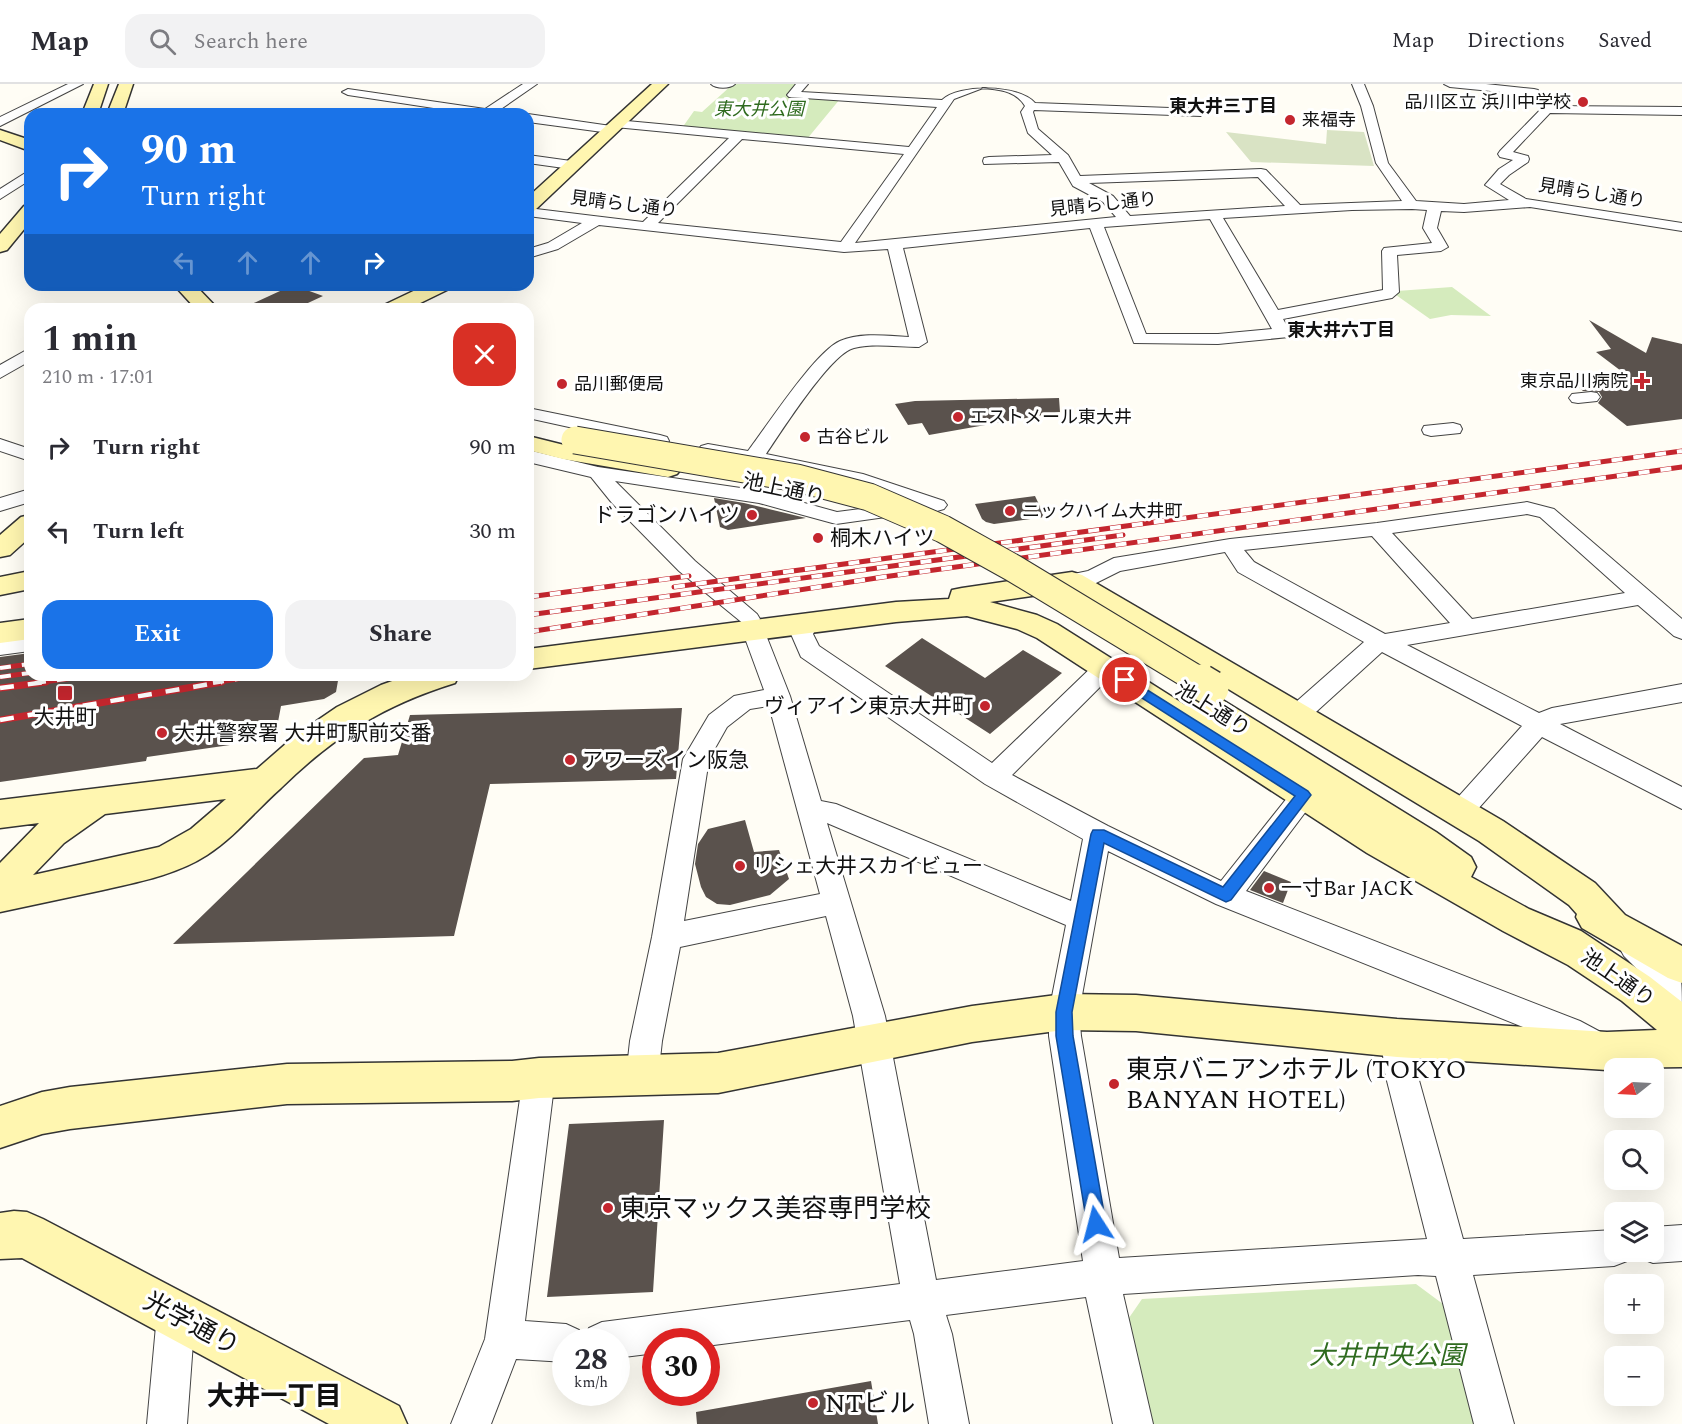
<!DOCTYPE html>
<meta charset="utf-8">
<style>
body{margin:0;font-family:Spectral,"Noto Sans JP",serif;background:#f2f2f3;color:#2b2b33;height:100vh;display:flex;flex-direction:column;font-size:22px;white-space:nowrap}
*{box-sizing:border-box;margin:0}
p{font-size:20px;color:#7c7c81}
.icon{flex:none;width:33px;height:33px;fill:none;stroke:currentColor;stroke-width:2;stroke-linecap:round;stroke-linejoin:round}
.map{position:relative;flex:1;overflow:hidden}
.details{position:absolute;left:24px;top:219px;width:510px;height:378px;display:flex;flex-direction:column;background:#fff;border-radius:18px;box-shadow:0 6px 24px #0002}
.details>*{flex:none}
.hud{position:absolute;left:24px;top:24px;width:510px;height:183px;border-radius:18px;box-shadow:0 6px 24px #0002;background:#1a73e8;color:#fff;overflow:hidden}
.needle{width:39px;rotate:252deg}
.controls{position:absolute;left:1604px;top:974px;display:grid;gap:12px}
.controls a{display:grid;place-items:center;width:60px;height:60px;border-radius:12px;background:#fff;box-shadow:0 6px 24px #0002;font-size:30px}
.speed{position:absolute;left:552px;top:1244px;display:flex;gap:12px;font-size:30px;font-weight:700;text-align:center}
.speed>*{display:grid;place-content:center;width:78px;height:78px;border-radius:50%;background:#fff;box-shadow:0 6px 24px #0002;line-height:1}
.speed small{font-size:15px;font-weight:400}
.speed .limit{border:9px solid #d22;background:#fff;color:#111}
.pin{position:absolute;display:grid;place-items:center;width:51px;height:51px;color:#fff;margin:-26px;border:3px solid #fff;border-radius:50%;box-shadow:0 2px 6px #0007}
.me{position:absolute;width:66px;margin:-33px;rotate:351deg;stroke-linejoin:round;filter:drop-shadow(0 0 4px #0008)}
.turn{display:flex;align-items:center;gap:21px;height:126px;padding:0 18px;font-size:27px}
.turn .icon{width:78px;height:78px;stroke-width:2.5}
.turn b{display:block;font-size:42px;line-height:51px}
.lanes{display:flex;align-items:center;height:57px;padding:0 18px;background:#0003;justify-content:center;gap:30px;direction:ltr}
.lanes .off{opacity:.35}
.round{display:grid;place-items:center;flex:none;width:63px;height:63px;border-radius:18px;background:#f2f2f3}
.headline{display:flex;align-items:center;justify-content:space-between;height:102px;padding:0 18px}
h1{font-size:36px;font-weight:700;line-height:45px}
.primary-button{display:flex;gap:12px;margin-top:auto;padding:12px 18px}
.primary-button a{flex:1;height:69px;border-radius:18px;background:#1a73e8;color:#fff;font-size:24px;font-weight:700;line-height:69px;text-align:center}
.primary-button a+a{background:#f2f2f3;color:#2b2b33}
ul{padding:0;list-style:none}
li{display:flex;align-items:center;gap:18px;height:84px;padding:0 18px}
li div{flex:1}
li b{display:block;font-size:22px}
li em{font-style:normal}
header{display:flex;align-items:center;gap:36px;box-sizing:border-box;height:84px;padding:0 30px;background:#fff;border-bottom:2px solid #e1e1e2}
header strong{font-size:28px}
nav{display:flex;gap:33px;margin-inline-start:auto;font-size:21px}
.search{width:420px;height:54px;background:#f2f2f3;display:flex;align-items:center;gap:15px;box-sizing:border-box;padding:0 21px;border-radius:18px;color:#7c7c81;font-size:22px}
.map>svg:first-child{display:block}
</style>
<header>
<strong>Map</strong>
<div class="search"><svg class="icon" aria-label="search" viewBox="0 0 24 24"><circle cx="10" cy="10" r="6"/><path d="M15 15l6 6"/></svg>Search here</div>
<nav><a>Map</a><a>Directions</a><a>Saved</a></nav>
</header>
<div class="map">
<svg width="1682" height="1340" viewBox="0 0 1682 1340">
<rect width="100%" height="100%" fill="#fffdf5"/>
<!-- green -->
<path fill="#d5ebbd" d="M 733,0 L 797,0 L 788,11 L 840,15 L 807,55 L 682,44 L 694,27 L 702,28 Z
M 1452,203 L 1491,232 L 1451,231 L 1430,235 L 1396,211 L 1397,207 Z
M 1416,1200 L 1447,1223 L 1476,1340 L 1146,1340 L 1122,1244 L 1142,1215 Z"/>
<!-- cemetery -->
<path fill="#d9e3c4" d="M 1327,46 L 1364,48 L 1374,82 L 1251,78 L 1226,48 L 1326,60 Z"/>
<!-- building -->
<path fill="#5a524d" d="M 293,201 L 323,212 L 295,225 L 241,225 Z
M 1589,236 L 1646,269 L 1652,253 L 1682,260 L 1682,335 L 1627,342 L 1598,319 L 1602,313 L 1599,308 L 1583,307 L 1575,300 L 1629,293 L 1596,268 L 1611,265 Z
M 1059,314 L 1060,328 L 929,351 L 922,339 L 908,341 L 895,320 L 915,317 Z
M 1035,412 L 1045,433 L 994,440 L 986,438 L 982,435 L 975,420 Z
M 714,414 L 744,419 L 806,434 L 728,446 L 720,443 Z
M 922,554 L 985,594 L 1023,566 L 1062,589 L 990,650 L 885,582 Z
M 30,569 L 30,591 L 339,591 L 336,608 L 324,615 L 281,622 L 278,638 L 234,645 L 230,661 L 147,673 L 146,677 L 0,698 L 0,573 Z
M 682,624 L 676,695 L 490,700 L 454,852 L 173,860 L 364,674 L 398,671 L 410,631 Z
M 745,736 L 754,768 L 779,766 L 789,795 L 770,811 L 730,821 L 717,820 L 706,813 L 701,803 L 695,780 L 698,760 L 708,745 Z
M 1264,787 L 1291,798 L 1283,819 L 1250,806 Z
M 664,1036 L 653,1208 L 547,1213 L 569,1040 Z
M 871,1297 L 878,1340 L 697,1340 L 696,1328 Z"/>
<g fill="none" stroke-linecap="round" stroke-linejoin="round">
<defs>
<path id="street" d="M 68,0 L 83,0 L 0,42 L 0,33 Z
M 523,0 L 537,0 L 498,27 L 503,30 L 473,30 L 348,11 L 342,8 L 348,5 L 485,25 Z
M 711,0 L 735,0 C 730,5 716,5 711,0 Z
M 796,0 L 808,0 L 801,8 L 942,16 C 959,0 1018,0 1035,19 L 1197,25 L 1201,26 L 1201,32 L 1034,26 L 1033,28 L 1038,45 L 1068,71 L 1080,92 L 1261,85 L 1266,86 L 1300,121 L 1402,117 L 1376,79 L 1361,22 L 1352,0 L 1364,0 L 1373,22 L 1388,79 L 1416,117 L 1464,120 L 1509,116 L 1485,101 L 1499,85 L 1513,76 L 1500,73 L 1498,70 L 1500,67 L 1541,25 L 1530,11 L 1450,3 L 1444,0 L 1486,0 L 1534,5 L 1538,6 L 1550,22 L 1682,23 L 1682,31 L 1550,29 L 1513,68 L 1528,72 L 1529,75 L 1528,78 L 1509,91 L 1500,100 L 1526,115 L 1682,139 L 1682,147 L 1530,123 L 1464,128 L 1441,127 L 1437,144 L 1448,163 L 1441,167 L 1397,171 L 1399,208 L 1392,214 L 1283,235 L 1291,249 L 1289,253 L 1218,260 L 1134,259 L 1090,144 L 903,164 L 927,258 L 919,263 C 898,263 874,259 854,264 C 831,269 781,348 766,370 L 863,390 L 944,417 L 947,421 L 944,425 L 937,427 L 850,399 L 794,386 L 708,372 L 701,370 L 698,366 L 701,362 L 708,360 L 748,367 C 767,342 815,268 840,257 C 861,248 888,252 909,253 L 888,165 L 844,168 L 599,141 L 558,165 L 528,174 L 528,165 L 548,159 L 582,139 L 528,132 L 528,124 L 643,138 L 729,54 L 615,43 L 614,48 L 610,49 L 528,38 L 528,30 L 611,42 L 612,37 L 616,36 L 909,63 L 937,23 L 789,13 L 787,11 ZM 983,4 C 1000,6 1015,6 1025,22 L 1021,28 L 1028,49 L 1052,71 L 989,73 L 984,74 L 983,77 L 984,80 L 1059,78 L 1073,102 L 1103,118 L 1116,133 L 855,159 L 954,15 ZM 742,55 L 904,70 L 841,158 L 658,139 ZM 1258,93 L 1285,122 L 1130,132 L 1113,112 L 1089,99 ZM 1412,125 L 1427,126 L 1423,144 L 1432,159 L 1384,164 L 1382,167 L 1383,206 L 1278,226 L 1223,134 L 1352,126 ZM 1210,135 L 1272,245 L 1218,250 L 1146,250 L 1104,143 Z
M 528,71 L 571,77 L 577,81 L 571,85 L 528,79 Z
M 30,86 L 30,96 L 0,115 L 0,105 Z
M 30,264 L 30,277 L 0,294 L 0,281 Z
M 1591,308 L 1597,309 L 1600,313 L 1597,317 L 1578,319 L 1572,318 L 1569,314 L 1572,310 Z
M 528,324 L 660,351 L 667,353 L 669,357 L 667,361 L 660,363 L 528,334 Z
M 1453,339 L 1460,341 L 1462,345 L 1460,349 L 1431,352 L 1424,350 L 1422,346 L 1424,342 Z
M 0,355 L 30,365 L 30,377 L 0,367 Z
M 528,366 L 598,383 L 761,407 L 837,428 L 907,419 L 914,421 L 917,425 L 914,429 L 836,440 L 759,419 L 615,397 L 695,477 L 757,530 L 760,535 L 757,540 L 764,546 L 790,612 L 821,717 L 836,720 L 1071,817 L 1083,755 L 985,700 L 801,573 L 791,550 L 799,535 L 807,532 L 815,535 L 818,540 L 813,550 L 819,562 L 992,679 L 1097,578 L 1105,576 L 1113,578 L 1117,584 L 1113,590 L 1012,691 L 1108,742 L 1221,797 L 1295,704 L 1304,701 L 1313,704 L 1317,711 L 1313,718 L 1246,807 L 1580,937 L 1608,952 L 1613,962 L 1608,972 L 1597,977 L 1558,957 L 1216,820 L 1108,767 L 1079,928 L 1081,952 L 1119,1174 L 1427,1155 L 1385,989 L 1381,954 L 1386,944 L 1397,939 L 1408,944 L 1413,954 L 1417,989 L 1463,1155 L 1614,1146 L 1614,1167 L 1631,1167 L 1627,1177 L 1614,1182 L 1473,1191 L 1514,1340 L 1474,1340 L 1436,1192 L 1418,1191 L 1123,1210 L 1153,1340 L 1113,1340 L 1086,1213 L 946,1231 L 952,1250 L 969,1340 L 929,1340 L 914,1250 L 910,1236 L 706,1262 L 706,1257 L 656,1257 L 656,1269 L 616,1274 L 616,1257 L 566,1257 L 566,1278 L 516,1275 L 491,1340 L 451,1340 L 485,1255 L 523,994 L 528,983 L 539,979 L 550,983 L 555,994 L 525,1237 L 566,1240 L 579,1246 L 584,1256 L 589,1244 L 602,1238 L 900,1200 L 853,932 L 826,832 L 680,863 L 662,957 L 658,993 L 653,1004 L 642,1008 L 631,1004 L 626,993 L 630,957 L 652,853 L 683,675 L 709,631 L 734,612 L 764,606 L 742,546 L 745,541 L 679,487 L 612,419 L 591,393 L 528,378 ZM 769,622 L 820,810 L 684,837 L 709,675 L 727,643 L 750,625 ZM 827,739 L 1066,841 L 1049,928 L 1049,952 L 1083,1177 L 936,1196 L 885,932 Z
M 30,405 L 30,418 L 0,427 L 0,414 Z
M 1527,418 L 1554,425 L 1682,535 L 1682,555 L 1674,552 L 1638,521 L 1407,561 L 1539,629 L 1552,624 L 1682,600 L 1682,618 L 1560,640 L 1682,703 L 1682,725 L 1542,653 L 1469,735 L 1460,738 L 1451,735 L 1447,728 L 1451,721 L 1522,642 L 1382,568 L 1306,637 L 1297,640 L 1288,637 L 1285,631 L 1288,625 L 1364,558 L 1238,488 L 1225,468 L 1120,487 L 1094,500 L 1072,504 L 1064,502 L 1061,497 L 1064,492 L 1088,487 L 1114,474 L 1230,455 L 1377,439 ZM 1527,430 L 1540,433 L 1625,509 L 1472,535 L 1392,449 ZM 1372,452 L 1450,539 L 1385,550 L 1254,478 L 1244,466 Z
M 30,551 L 30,567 L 0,571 L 0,555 Z
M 1634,850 C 1649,855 1675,881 1681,896 C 1682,905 1682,923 1682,934 L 1671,930 L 1638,886 L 1624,872 L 1619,863 L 1624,854 Z
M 1682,1141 L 1682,1177 L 1653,1179 L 1640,1174 L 1638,1167 L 1653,1167 L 1653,1143 Z
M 176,1212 L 189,1218 L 195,1231 L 187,1340 L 147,1340 L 157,1231 L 163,1218 Z"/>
<path id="secondary" d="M 94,0 L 108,0 L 98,30 L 82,30 Z
M 119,0 L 133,0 L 123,30 L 107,30 Z
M 652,0 L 668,0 L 534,127 L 528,128 L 528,113 Z
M 0,46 L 30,56 L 30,67 L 0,56 Z
M 30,121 L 30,138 L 7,166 L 0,168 L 0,150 L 24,122 Z
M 174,201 L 195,201 L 218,225 L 196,225 Z
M 426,201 L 452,201 L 449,205 L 408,225 L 381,225 L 384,221 Z
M 528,352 L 564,361 L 668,377 L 677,380 L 681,385 L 677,390 L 668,393 L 563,375 L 528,366 Z
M 30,431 L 30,453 L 10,471 L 0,473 L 0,451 L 21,433 Z
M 30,487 L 30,505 L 0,511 L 0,493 Z
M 1072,488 L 1082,491 L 1503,737 L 1595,799 L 1625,831 L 1682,862 L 1682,899 L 1668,894 L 1582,844 L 1576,833 L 1577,830 L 1569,821 L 1479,757 L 1067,507 L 990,518 L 1037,531 L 1057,540 L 1185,621 L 1181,615 L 1186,607 L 1197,604 L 1208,607 L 1436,748 L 1471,773 L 1476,783 L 1471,793 L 1529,825 L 1581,847 L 1650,893 L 1682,918 L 1682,983 L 1614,984 L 1607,986 L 1397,973 L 1136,947 L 1064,946 L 972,958 L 718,1009 L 539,1014 L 512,1017 L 287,1020 L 70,1045 L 42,1050 L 0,1064 L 0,1022 L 42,1008 L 70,1003 L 287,980 L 512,977 L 539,974 L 718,969 L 972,922 L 1064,910 L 1136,911 L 1397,935 L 1607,948 L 1657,946 L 1622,917 L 1568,881 L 1503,847 L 1367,769 L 1037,554 L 1017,545 L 967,532 L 896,538 L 528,585 L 528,565 L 896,518 L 949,515 L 952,506 L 962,504 Z
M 30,535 L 30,555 L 0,559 L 0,539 Z
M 409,591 L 459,591 L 455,599 C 384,621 334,652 281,704 C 256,726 235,753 207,771 C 176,791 138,798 103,806 C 69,813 34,821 0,828 L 0,779 L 39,739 L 0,744 L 0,716 L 257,685 L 296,651 L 337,623 L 381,601 ZM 226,715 L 191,745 L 159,763 L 33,791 L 64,759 L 105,730 Z
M 14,1127 L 27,1128 L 43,1135 L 399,1322 L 407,1340 L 329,1340 L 22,1174 L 0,1175 L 0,1129 Z"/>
</defs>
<!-- street casing -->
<use href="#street" stroke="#444" stroke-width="2"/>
<!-- secondary casing -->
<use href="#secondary" stroke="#333" stroke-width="3"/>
<!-- street -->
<use href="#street" fill="#fff" fill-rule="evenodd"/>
<!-- secondary -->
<use href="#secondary" fill="#fff6b0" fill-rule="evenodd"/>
<defs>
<path id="rail-far1" d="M 674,503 L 1682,367
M 528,513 L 689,492
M 528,531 L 1123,451
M 528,548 L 883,493 L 1682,383
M 0,584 L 30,580
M 0,593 L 30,589
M 35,599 L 97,591
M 213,599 L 262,591"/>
<path id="rail" d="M 0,604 L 46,598
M 0,636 L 222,598"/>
</defs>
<!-- rail-far1 casing -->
<use href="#rail-far1" stroke="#c4262e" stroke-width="5"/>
<!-- rail casing -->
<use href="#rail" stroke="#c4262e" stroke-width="7"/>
<!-- rail-far1 -->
<use href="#rail-far1" stroke="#fff" stroke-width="4" stroke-dasharray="11" stroke-linecap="butt"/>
<!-- rail -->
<use href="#rail" stroke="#fff" stroke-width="4.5" stroke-dasharray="14" stroke-linecap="butt"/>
<defs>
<path id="secondary-bridge-far1" d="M 575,356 L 797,394 L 869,413 L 943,445 L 1013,484 L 1203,599"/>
<path id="secondary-bridge" d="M 1201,598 L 1211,604"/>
</defs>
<!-- secondary-bridge-far1 casing -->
<use href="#secondary-bridge-far1" stroke="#333" stroke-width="29" stroke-linecap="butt"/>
<!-- secondary-bridge casing -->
<use href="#secondary-bridge" stroke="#333" stroke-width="38" stroke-linecap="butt"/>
<!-- secondary-bridge-far1 -->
<use href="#secondary-bridge-far1" stroke="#fff6b0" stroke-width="27"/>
<!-- secondary-bridge -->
<use href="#secondary-bridge" stroke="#fff6b0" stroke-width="35"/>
</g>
<!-- route -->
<path fill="#1a73e8" stroke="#114b97" stroke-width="1.5" d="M 1125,592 L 1308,707 L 1311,711 L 1231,816 L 1226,818 L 1104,759 L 1072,928 L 1073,952 L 1106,1140 L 1103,1147 L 1096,1150 L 1089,1147 L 1087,1140 L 1056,952 L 1056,928 L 1091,750 L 1093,746 L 1104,746 L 1223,803 L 1295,712 L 1120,600 L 1118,596 L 1120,593 Z"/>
<!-- markers -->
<g fill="#c4262e" stroke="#fff" stroke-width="2">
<circle cx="1583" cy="18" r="6"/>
<circle cx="1290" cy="36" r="6"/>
<path d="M1639 288h6v6h6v6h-6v6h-6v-6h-6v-6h6z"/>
<circle cx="562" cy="300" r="6"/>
<circle cx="958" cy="333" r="6"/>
<circle cx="805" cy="353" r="6"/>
<circle cx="1010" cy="427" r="6"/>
<circle cx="752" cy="431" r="6"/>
<circle cx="818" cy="454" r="6"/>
<rect x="57" y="601" width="16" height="16" rx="3"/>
<circle cx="985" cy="622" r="6"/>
<circle cx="162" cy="649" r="6"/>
<circle cx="570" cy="676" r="6"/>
<circle cx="740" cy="782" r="6"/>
<circle cx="1269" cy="804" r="6"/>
<circle cx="1114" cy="1000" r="6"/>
<circle cx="608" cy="1124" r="6"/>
<circle cx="813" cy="1319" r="6"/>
</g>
<g text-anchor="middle" stroke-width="6" stroke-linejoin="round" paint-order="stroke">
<!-- far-poi labels -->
<g font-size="18" fill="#111" stroke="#fff" text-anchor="start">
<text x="1571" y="24" text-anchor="end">品川区立 浜川中学校</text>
<text x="1302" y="42">来福寺</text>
<text x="1628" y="303" text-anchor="end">東京品川病院</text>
<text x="574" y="306">品川郵便局</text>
<text x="970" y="339">エストメール東大井</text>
<text x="817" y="359">古谷ビル</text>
<text x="1022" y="433">ニックハイム大井町</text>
</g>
<!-- far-neighbourhood labels -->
<g font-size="18" font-weight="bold" fill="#111" stroke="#fff">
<text x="1223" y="28">東大井三丁目</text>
<text x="1341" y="252">東大井六丁目</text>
</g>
<!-- far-park labels -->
<g font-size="18" font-style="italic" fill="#2f6b1f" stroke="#fff">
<text x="759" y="31">東大井公園</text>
</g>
<!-- far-street labels -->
<g font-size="18" fill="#111" stroke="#fff">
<text transform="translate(1592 109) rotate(9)" y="6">見晴らし通り</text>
<text transform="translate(624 120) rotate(7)" y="6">見晴らし通り</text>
<text transform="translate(1103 120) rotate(-6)" y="6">見晴らし通り</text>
</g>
<!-- street labels -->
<g font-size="21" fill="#111" stroke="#fff">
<text transform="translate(784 405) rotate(12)" y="7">池上通り</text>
<text transform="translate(1213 625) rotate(32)" y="7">池上通り</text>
<text transform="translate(1618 894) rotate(35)" y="7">池上通り</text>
</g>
<!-- poi labels -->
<g font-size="21" fill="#111" stroke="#fff" text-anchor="start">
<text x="740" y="438" text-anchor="end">ドラゴンハイツ</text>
<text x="830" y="461">桐木ハイツ</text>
<text x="973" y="629" text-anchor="end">ヴィアイン東京大井町</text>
<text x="65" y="640" text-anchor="middle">大井町</text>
<text x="174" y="656">大井警察署 大井町駅前交番</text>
<text x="582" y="683">アワーズイン阪急</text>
<text x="752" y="789">リシェ大井スカイビュー</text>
<text x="1281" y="811">一寸Bar JACK</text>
</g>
<!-- near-poi labels -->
<g font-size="26" fill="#111" stroke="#fff" text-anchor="start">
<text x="1126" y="994">東京バニアンホテル (TOKYO<tspan x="1126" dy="30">BANYAN HOTEL)</tspan></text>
<text x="620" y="1133">東京マックス美容専門学校</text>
<text x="825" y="1328">NTビル</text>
</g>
<!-- near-street labels -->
<g font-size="26" fill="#111" stroke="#fff">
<text transform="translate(192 1239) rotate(28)" y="9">光学通り</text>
</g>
<!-- near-park labels -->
<g font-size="26" font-style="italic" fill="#2f6b1f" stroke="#fff">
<text x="1387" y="1280">大井中央公園</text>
</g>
<!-- near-neighbourhood labels -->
<g font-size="27" font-weight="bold" fill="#111" stroke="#fff">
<text x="274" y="1321">大井一丁目</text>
</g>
</g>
</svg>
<div class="controls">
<a><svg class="needle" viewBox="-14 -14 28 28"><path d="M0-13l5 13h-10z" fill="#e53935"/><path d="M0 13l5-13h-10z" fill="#7c7c81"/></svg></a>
<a><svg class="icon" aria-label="search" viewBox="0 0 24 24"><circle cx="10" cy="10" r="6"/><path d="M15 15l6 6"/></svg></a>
<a><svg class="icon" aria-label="layers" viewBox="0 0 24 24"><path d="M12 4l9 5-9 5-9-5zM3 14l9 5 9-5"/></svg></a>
<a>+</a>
<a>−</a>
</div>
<div class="speed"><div>28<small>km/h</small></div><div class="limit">30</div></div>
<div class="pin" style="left:1125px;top:596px;background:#d93025"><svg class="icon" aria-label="arrive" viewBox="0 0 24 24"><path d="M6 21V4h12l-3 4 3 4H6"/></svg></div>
<svg class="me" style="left:1096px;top:1140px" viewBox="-20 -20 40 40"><path d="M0-17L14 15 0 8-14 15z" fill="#1a73e8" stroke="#fff" stroke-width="4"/></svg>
<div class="hud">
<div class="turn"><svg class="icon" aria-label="right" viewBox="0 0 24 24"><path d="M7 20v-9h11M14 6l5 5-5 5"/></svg><div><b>90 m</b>Turn right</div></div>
<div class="lanes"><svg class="icon off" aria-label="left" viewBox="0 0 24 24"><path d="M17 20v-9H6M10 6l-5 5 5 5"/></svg><svg class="icon off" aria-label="ahead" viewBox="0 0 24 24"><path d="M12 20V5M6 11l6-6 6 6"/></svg><svg class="icon off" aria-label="ahead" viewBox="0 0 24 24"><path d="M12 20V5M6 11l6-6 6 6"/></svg><svg class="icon" aria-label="right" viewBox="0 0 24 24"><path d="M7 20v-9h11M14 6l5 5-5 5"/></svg></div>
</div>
<section class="details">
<div class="headline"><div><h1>1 min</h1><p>210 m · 17:01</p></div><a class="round" style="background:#d93025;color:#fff"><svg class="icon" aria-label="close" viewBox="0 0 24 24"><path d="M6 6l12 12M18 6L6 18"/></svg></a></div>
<ul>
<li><svg class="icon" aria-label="right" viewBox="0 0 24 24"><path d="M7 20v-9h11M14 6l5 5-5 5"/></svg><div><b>Turn right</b></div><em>90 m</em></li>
<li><svg class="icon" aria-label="left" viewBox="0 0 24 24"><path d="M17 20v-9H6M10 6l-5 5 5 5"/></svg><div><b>Turn left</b></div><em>30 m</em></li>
</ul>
<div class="primary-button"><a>Exit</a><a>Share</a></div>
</section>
</div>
